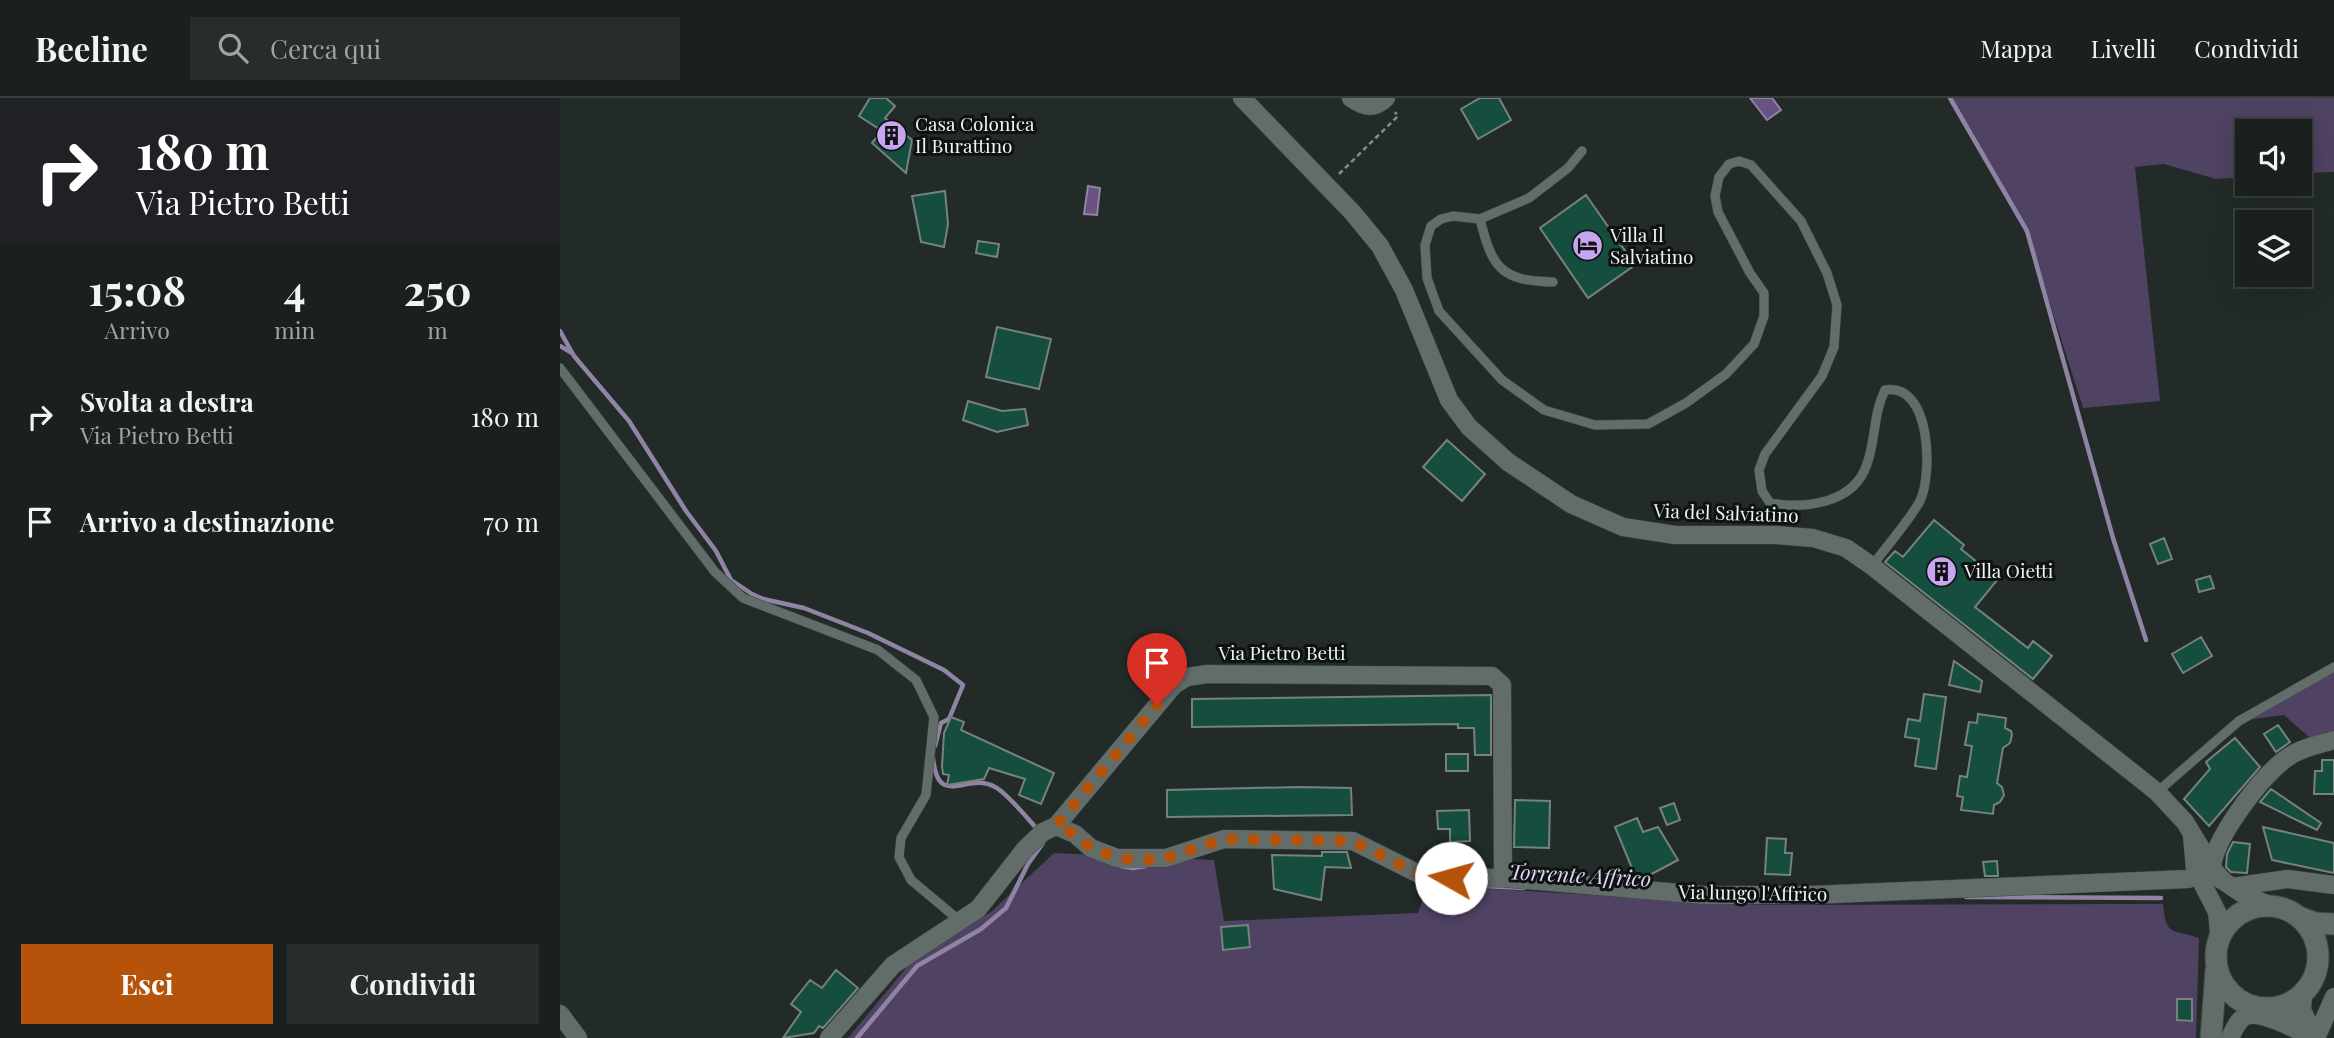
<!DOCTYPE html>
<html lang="it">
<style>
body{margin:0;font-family:"Playfair Display",serif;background:#272d2b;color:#f1f3f6;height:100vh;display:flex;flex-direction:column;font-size:26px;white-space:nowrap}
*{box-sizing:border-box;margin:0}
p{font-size:23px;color:#9fa3a4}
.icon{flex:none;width:38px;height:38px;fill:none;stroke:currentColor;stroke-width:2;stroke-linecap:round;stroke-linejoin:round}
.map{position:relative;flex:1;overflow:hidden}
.side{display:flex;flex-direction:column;background:#1a201e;width:560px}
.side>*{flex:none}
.guide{background:#202124;color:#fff;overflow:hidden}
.controls{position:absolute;left:1675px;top:21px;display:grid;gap:14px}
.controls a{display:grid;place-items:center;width:77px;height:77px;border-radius:0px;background:#1a201e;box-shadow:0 7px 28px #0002,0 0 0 2px #383e3c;font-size:35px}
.pin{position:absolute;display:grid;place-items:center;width:60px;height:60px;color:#fff;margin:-72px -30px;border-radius:50% 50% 50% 0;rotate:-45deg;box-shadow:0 0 7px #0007}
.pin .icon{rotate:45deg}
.me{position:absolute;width:77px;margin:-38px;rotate:277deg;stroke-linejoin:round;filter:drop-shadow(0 0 5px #0008)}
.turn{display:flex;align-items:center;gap:24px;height:147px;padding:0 21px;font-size:32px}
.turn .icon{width:91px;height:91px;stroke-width:2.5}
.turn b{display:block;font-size:49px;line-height:60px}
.eta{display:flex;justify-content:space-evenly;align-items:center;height:119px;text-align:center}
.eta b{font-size:42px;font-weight:700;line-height:49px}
.cta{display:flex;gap:14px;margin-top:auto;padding:14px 21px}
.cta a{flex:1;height:80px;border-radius:0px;background:#b45309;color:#fff;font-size:28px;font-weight:700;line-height:80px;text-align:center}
.cta a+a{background:#272d2b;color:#f1f3f6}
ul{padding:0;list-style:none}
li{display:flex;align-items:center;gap:21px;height:105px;padding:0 21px}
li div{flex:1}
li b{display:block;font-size:26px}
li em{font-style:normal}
header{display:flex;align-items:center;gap:42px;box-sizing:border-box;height:98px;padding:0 35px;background:#1a201e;border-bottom:2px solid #383e3c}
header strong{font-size:33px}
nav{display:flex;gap:38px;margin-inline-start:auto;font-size:24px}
.search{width:490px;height:63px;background:#272d2b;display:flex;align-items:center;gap:18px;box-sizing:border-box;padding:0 24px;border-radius:0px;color:#9fa3a4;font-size:26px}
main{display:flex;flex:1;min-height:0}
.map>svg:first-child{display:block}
</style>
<header>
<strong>Beeline</strong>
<div class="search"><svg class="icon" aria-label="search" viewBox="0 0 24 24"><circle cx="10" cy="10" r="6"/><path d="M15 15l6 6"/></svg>Cerca qui</div>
<nav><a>Mappa</a><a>Livelli</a><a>Condividi</a></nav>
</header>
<main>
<section class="side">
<div class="guide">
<div class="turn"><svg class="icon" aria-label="right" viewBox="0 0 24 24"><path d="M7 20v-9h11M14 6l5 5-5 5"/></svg><div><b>180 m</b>Via Pietro Betti</div></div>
</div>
<div class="eta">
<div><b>15:08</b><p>Arrivo</p></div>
<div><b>4</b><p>min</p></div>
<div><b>250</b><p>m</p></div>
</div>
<ul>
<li><svg class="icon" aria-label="right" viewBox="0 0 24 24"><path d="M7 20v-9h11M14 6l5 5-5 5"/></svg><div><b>Svolta a destra</b><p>Via Pietro Betti</p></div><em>180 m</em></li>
<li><svg class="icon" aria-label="arrive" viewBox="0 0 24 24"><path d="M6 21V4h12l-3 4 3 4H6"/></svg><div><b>Arrivo a destinazione</b></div><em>70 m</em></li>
</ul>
<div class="cta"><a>Esci</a><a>Condividi</a></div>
</section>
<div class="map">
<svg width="1774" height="940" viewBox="0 0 1774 940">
<rect width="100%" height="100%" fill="#222b28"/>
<!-- green -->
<path fill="#4f4262" d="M 1389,0 L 1774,0 L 1774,74 L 1740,75 L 1740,33 L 1687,33 L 1687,79 L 1656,81 L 1604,66 L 1575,69 L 1600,303 L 1523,310 L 1467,133 Z
M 1774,566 L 1774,634 L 1751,641 L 1724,617 L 1679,623 Z
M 494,755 L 654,762 L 664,823 L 858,815 L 868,787 L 1199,807 L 1603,806 C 1606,839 1612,831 1639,840 L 1636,940 L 288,940 L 352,863 L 431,814 Z"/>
<!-- water -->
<path fill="#675283" stroke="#9083a4" stroke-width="2" d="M 1190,0 L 1212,0 L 1221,12 L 1207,22 Z
M 528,88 L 540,90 L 537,117 L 524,116 Z"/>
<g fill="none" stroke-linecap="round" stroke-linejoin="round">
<!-- stream -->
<path stroke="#9083a4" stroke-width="4.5" d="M 1390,0 L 1467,133 L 1553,440 L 1586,542
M 0,233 L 14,258 L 69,323 L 126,413 L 156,453 L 171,482 L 192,496 L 203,501 L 244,510 L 308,535 L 384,572 L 403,587 L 389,621 L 381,625 L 375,648
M 0,248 L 12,255
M 373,660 C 378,712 407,673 435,689 C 447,695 468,721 478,732
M 561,768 L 573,770 L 586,768
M 924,788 L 964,790
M 1406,799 L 1601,800
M 297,940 L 357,868 L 421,831 L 446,810 L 468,766 L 483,745"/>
</g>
<!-- building -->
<path fill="#154e3e" stroke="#77827e" stroke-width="2" d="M 310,0 L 326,0 L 335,8 L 325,20 L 352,42 L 346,75 L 312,45 L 322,33 L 299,18 Z
M 920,0 L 939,0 L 951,22 L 918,41 L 901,11 Z
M 385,93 L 388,126 L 384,149 L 361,144 L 352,98 Z
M 1026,97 L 1075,167 L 1028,200 L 980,130 Z
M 418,143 L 439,146 L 437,159 L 416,155 Z
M 437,229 L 491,241 L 479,291 L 426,279 Z
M 408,303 L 442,313 L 465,311 L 468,327 L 437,334 L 403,322 Z
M 887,342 L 925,376 L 902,403 L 863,369 Z
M 1374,422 L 1404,447 L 1401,451 L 1438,481 L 1415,509 L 1468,550 L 1473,543 L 1492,558 L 1473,581 L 1325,464 L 1335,453 L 1343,459 Z
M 1604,440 L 1612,461 L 1598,466 L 1590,446 Z
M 1650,478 L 1654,490 L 1639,494 L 1636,482 Z
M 1641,539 L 1652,558 L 1623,575 L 1612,556 Z
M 1394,563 L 1422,583 L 1420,594 L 1389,587 Z
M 1364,596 L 1386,599 L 1376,671 L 1355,668 L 1359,641 L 1345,639 L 1348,621 L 1360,623 Z
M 931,597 L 931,657 L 915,657 L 914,630 L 898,630 L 898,626 L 632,629 L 632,601 Z
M 1418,616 L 1446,620 L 1445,630 L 1451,633 L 1452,637 L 1450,645 L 1443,650 L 1437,685 L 1442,689 L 1444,697 L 1440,704 L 1434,707 L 1433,716 L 1401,712 L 1403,699 L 1397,698 L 1400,678 L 1407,679 L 1412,648 L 1405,647 L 1409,624 L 1417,625 Z
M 391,619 L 404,624 L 401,632 L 494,675 L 481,706 L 459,697 L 465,681 L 429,670 L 424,681 L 387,687 L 389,677 L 383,676 L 382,668 L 384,635 Z
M 1718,627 L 1730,644 L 1716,654 L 1704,636 Z
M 1675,640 L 1700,669 L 1649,728 L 1624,701 L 1650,671 L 1646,664 Z
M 886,656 L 908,656 L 908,673 L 886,673 Z
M 1762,662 L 1774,662 L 1774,696 L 1754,696 L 1755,673 L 1762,673 Z
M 739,689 L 791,690 L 792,717 L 607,719 L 607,692 Z
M 1711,691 L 1761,725 L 1757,732 L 1700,704 Z
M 955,702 L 990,703 L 989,750 L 954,749 Z
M 1114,705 L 1120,722 L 1107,727 L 1100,710 Z
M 909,712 L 910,743 L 890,744 L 890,731 L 878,731 L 877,713 Z
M 1077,720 L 1083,734 L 1098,729 L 1118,762 L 1084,780 L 1076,780 L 1055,729 Z
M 1703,729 L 1774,745 L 1774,775 L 1712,762 Z
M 1207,740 L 1226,741 L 1225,755 L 1232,755 L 1230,777 L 1205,776 Z
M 1673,744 L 1690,746 L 1687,775 L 1671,774 L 1666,769 L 1667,756 Z
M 762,754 L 787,754 L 791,770 L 765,769 L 761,802 L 714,791 L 712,757 L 762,758 Z
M 1437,763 L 1438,778 L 1425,778 L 1423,764 Z
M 688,827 L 690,849 L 663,852 L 661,829 Z
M 276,872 L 298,890 L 263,930 L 259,928 L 254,935 L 223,940 L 241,914 L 231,906 L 250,882 L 262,890 Z
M 1617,901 L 1632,901 L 1632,923 L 1617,922 Z"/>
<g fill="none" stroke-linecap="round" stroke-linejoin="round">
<defs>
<path id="lane" d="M 1022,53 L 1008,70 L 969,100 L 920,121 L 893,118 L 881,121 L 871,128 L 865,147 L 867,180 L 879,213 L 942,282 L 984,312 L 1035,327 L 1088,326 L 1126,305 L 1166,276 L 1194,246 L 1204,218 L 1204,195 L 1190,175 L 1158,114 L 1155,98 L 1159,79 L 1169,66 L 1179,63 L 1191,67 L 1241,123 L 1267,175 L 1277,207 L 1274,249 L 1262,278 L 1205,356 L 1199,372 L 1202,393 L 1210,405 C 1245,411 1294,406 1307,366 C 1316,341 1313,316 1325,292 C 1371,284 1373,375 1360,403 C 1349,423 1326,449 1312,468
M 920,121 C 932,169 940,183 993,184
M 0,270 L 155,474 L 183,500 L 318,552 L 356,582 L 374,619 L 366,697 L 341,740 L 339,759 L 351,782 L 400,823
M 1597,694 L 1679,623 L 1774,569"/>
<path id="street" d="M 682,0 L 793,115 L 820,148 L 844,192 L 889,302 L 909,329 L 948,364 L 1011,406 L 1063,429 L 1115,437 L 1216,437 L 1253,440 L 1286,450 L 1312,468 L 1597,694 L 1625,724 L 1656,775 L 1663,782
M 791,0 C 804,9 814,12 826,0
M 496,728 L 614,587 L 627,579 L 647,576 L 932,578 L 942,587 L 943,780
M 1632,738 L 1635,771 L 1657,814 L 1659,834 L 1657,847
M 1652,767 C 1658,735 1705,672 1733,656 C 1745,649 1761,646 1774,642
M 1672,789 L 1728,781 L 1774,787
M 1743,895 L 1742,912 L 1755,940
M 1719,909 L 1739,918 L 1747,927
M 0,916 L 18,940
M 269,940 L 333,867 L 418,811 L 465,751 L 483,734 L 496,728 L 515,736 L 531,750 L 557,760 L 606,760 L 664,741 L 793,743 L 865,779 L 943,780 L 1144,797 L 1251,797 L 1628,781 L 1641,775 L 1651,775 L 1686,798 L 1709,807
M 1670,940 C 1674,932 1677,922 1686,918 C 1701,912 1739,933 1754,940
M 1756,940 L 1774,899"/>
<path id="secondary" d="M1656 859a51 51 0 1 1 102 0a51 51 0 1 1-102 0Z
M 1739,819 L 1755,825 L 1774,826
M 1651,940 L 1656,872"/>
</defs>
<!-- lane casing -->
<use href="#lane" stroke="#414946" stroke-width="10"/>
<!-- street casing -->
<use href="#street" stroke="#414946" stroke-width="19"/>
<!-- secondary casing -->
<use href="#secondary" stroke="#414946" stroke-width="23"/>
<!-- path -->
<path stroke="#868e8b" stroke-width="2.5" stroke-dasharray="5 3.5" stroke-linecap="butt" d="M 779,76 L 838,18 L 835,14"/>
<!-- lane -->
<use href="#lane" stroke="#626c68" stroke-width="9"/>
<!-- street -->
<use href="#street" stroke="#626c68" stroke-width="18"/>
<!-- secondary -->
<use href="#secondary" stroke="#626c68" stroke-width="21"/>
</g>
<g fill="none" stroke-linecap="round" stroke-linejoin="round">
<!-- route -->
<path stroke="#b45309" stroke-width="12" stroke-dasharray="0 21.6" d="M 597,607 L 496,728 L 515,736 L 531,750 L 558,760 L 584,762 L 606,760 L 664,741 L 793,743 L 865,779 L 891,780"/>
</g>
<!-- icons -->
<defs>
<symbol id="building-disc" viewBox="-11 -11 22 22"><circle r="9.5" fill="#c6a6f0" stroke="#0e1211"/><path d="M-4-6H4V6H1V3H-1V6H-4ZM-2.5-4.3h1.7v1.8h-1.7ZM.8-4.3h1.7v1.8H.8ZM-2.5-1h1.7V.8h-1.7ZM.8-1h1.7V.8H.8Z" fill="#111"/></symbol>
<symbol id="hotel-disc" viewBox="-11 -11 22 22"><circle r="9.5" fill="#c6a6f0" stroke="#0e1211"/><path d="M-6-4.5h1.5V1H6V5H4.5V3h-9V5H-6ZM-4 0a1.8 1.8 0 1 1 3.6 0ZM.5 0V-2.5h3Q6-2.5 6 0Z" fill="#111"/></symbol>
</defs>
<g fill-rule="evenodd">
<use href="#building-disc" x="314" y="20" width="35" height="35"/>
<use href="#hotel-disc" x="1010" y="130" width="35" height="35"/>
<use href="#building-disc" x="1364" y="456" width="35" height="35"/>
</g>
<g text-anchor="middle" stroke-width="6" stroke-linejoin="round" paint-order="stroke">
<!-- poi labels -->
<g font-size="19" fill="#eef4f2" stroke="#0e1211" text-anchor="start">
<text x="355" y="33">Casa Colonica<tspan x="355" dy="22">Il Burattino</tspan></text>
<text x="1050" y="144">Villa Il<tspan x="1050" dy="22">Salviatino</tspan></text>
<text x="1404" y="480">Villa Oietti</text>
</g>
<!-- street labels -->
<g font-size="19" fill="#eef4f2" stroke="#0e1211">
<text transform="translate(1166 415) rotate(2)" y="7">Via del Salviatino</text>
<text x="722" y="562">Via Pietro Betti</text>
<text transform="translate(1193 795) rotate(1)" y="7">Via lungo l'Affrico</text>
</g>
<!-- water labels -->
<g font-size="21" font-style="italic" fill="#e2d6f5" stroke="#0e1211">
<text transform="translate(1020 778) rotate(3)" y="7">Torrente Affrico</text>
</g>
</g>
</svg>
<div class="controls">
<a><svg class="icon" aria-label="sound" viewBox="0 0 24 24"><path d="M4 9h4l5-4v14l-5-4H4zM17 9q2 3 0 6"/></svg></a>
<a><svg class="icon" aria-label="layers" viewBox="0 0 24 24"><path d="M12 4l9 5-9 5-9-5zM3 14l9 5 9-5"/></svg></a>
</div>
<div class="pin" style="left:597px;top:607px;background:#d93025"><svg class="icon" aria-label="arrive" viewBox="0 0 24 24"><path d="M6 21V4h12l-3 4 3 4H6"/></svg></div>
<svg class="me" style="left:891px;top:780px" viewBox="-20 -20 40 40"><circle r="19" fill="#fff"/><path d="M0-13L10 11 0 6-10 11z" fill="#b45309"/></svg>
</div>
</main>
